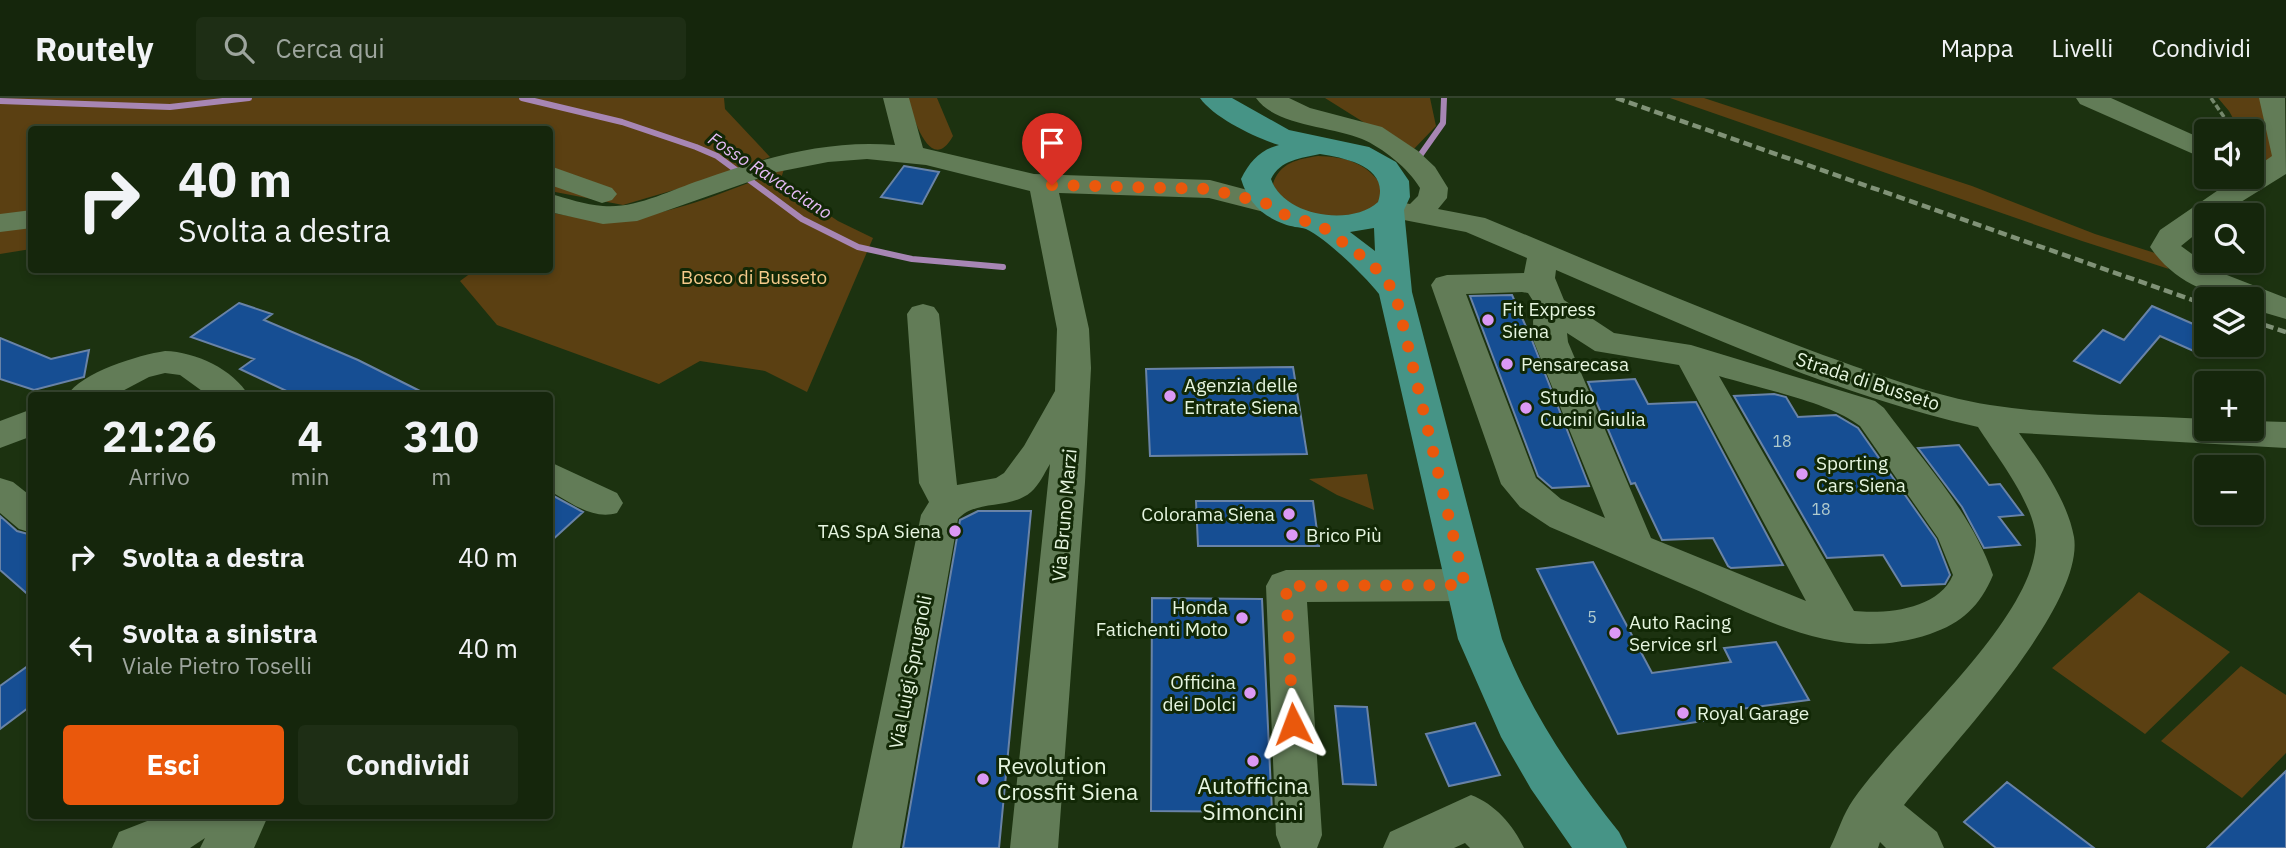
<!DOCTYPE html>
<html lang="it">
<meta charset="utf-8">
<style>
body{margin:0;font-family:"IBM Plex Sans",sans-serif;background:#1e2e15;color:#f1f3f6;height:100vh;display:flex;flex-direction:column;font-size:26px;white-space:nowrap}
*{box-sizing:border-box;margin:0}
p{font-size:23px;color:#9da59d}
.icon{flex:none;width:38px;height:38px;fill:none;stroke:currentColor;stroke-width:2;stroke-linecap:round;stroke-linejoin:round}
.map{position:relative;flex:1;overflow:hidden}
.sheet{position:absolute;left:28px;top:294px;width:525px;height:427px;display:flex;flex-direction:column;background:#15260c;border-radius:7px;box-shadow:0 4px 10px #0003,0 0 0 2px #34432d}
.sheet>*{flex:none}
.hud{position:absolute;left:28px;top:28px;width:525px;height:147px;border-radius:7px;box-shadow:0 4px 10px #0003,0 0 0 2px #34432d;background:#15260c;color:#f1f3f6;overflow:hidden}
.controls{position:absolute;left:2194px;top:21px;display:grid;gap:14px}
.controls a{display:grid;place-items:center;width:70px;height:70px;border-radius:7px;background:#15260c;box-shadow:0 4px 10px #0003,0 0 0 2px #34432d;font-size:35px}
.pin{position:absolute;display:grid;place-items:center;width:60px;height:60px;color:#fff;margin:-72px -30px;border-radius:50% 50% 50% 0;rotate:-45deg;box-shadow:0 0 7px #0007}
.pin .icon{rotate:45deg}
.me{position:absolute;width:77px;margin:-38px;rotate:357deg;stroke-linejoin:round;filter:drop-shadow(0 0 5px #0008)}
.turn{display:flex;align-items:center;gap:24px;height:147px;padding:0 35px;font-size:32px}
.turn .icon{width:91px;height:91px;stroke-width:2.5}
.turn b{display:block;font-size:49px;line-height:60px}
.eta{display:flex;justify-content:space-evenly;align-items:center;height:119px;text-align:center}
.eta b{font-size:42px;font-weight:700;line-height:49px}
.primary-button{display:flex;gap:14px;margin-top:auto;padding:14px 35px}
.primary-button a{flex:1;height:80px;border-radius:7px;background:#ea580c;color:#fff;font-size:28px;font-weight:700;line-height:80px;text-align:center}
.primary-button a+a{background:#1e2e15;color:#f1f3f6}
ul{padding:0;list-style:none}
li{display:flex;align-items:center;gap:21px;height:91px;padding:0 35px}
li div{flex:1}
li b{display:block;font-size:26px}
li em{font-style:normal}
header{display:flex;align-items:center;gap:42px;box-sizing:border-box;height:98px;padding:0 35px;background:#15260c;border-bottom:2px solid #34432d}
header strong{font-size:33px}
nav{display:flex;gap:38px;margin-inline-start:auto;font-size:24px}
.search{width:490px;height:63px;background:#1e2e15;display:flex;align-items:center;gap:18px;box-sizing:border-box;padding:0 24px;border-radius:7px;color:#9da59d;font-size:26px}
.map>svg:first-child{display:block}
</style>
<header>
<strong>Routely</strong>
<div class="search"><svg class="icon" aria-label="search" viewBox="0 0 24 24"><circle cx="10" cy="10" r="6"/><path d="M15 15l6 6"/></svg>Cerca qui</div>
<nav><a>Mappa</a><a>Livelli</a><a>Condividi</a></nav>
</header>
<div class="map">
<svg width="2286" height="750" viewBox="0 0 2286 750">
<rect width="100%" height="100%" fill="#1c3210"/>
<!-- green -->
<path fill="#5b4012" d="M 0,0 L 724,0 L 725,11 L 770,59 L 708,82 L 623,107 L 550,93 L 550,32 L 32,32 L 31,151 L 0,156 Z
M 907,0 L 937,0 L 953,38 C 930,79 913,17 907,0 Z
M 1325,0 L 1430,0 L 1436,28 L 1411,54 Z
M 1670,0 L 1704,0 L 1972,88 L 2095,136 L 2155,155 L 2169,171 L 2082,143 Z
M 2218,0 L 2262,0 L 2277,56 L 2261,71 L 2252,67 L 2252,33 L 2240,33 L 2229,13 Z
M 1318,58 C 1345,59 1366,64 1382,88 L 1380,102 L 1375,108 L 1358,117 L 1318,120 L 1281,103 L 1273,86 C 1279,65 1298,61 1318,58 Z
M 784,71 L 780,84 L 838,123 L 873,140 L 807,294 L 765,273 L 700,263 L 659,286 L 497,227 L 460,183 L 475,172 L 550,172 L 550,114 C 635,136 705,101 784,71 Z
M 1367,376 L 1374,412 L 1337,397 L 1309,381 Z
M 2139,494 L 2230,554 L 2145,636 L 2052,570 Z
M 2241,568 L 2286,597 L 2286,655 L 2242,700 L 2161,643 Z"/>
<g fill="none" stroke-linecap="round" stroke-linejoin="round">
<!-- stream -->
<path stroke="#a786b4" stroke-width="6" d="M 522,0 L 622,24 L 696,49 L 717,58 L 802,121 L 858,149 L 912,161 L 1003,169
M 0,3 L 170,9 L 249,0
M 1419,59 L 1443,25 L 1444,0"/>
</g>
<!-- building -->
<path fill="#164e93" stroke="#6983a7" stroke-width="2" d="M 904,68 L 939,74 L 922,106 L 881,99 Z
M 1512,197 L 1531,240 L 1589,388 L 1552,390 L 1538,378 L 1470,198 Z
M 239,205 L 272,216 L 264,222 L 358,262 L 430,298 L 297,298 L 240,271 L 254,261 L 191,239 Z
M 2152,208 L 2207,232 L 2207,259 L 2160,238 L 2120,285 L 2074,263 L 2103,232 L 2124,242 Z
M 0,240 L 51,261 L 89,252 L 84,279 L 34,292 L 0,281 Z
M 1293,269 L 1307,356 L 1150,358 L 1146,271 Z
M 1635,281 L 1648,306 L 1696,304 L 1783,467 L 1731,470 L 1728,468 L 1713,440 L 1662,442 L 1635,385 L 1631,386 L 1588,284 Z
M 1774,296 L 1786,299 L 1798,319 L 1836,317 L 1858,330 L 1936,441 L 1950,477 L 1945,486 L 1902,488 L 1883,457 L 1827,460 L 1734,298 Z
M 1959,347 L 1989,387 L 2000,386 L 2023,417 L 1999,419 L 2020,447 L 1984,450 L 1962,409 L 1918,350 Z
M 550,396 L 583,414 L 550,444 Z
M 1196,403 L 1313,403 L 1319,448 L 1198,448 Z
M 978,413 L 1031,413 L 999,750 L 903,750 L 960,422 Z
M 0,418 L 17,433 L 32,437 L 32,500 L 0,472 Z
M 1593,464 L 1652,575 L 1731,564 L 1724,550 L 1776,544 L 1809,602 L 1740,611 L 1743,617 L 1618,636 L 1537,471 Z
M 1152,500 L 1262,501 L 1272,714 L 1151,713 Z
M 32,565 L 32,607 L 0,631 L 0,588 Z
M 1335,608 L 1367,609 L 1376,687 L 1343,686 Z
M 1475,625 L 1500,677 L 1449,688 L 1426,636 Z
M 2286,673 L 2286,750 L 2207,750 Z
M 2007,684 L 2094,750 L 1996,750 L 1964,724 Z"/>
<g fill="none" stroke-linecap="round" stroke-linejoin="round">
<!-- path -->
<path stroke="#75886c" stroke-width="3.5" stroke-dasharray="6 2.5" stroke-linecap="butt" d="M 2211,0 L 2233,32"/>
<!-- minor -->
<path fill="#627c57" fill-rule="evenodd" d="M 883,0 L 909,0 L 923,50 L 1034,76 L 1210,82 L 1278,100 L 1283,106 L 1278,112 L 1268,115 L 1209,100 L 1059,95 L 1089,231 L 1091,270 L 1085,384 L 1058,750 L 1010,750 L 1050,366 C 1044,376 1039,387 1031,394 C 1010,412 976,401 958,421 L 900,750 L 852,750 L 921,417 L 929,404 L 919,385 L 907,216 L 912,209 L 923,206 L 934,209 L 939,216 L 957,387 L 996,380 L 1004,375 L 1024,348 L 1055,293 L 1057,231 L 1030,93 L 926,67 L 867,61 L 828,64 L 777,74 L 637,123 L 603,126 L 550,114 L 550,96 C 567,100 585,107 603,108 C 636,111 670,92 701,82 C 764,60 827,41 895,47 Z
M 1256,0 L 1289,0 L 1310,10 L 1382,29 L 1418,53 L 1435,69 L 1448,90 L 1447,100 L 1438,111 L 1485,120 C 1597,166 1709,215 1823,257 C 1877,276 1933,298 1990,307 C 2061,318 2135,317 2207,321 L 2207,331 L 2252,331 L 2252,323 L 2286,324 L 2286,350 L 2019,335 C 2040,365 2067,401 2074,439 C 2085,509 1948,651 1904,707 L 1937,734 L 1944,750 L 1886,750 L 1880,744 L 1878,750 L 1830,750 C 1838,734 1843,716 1853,702 C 1898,636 2036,521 2036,442 C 2035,406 1997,359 1978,329 C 1832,296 1693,231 1556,172 L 1555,180 L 1564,202 L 1614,235 L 1691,247 L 1875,303 L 1884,310 C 1923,363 1972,415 1993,477 C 1980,508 1962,525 1930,536 C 1841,566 1767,522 1687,488 C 1641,468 1596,449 1550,429 L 1520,409 L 1501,386 L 1431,187 L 1436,180 L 1447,177 L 1524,175 L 1527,160 L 1466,134 L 1378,117 L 1373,111 L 1378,105 L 1388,102 L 1410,106 L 1418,98 L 1420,90 C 1408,70 1383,50 1362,41 C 1332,28 1275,28 1256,0 ZM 1522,194 L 1528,195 L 1537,209 L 1533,223 L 1534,244 L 1605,420 L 1561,401 L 1536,380 L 1466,196 ZM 1567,235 L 1595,253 L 1679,267 L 1806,503 L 1651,440 L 1568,244 ZM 1719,278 C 1758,290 1830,304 1860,328 L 1938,440 L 1953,477 C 1938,512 1886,516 1854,513 Z
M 2076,0 L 2111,0 L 2207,43 L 2207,62 L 2080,6 Z
M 2259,0 L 2285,0 L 2286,76 L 2220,117 L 2207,117 L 2207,127 L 2181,148 L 2214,172 L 2286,200 L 2286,221 L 2252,211 L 2252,201 C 2212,201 2173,183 2150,149 L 2160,132 L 2230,84 L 2239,79 L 2252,79 L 2252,72 L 2272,58 Z
M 550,68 L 612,90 L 617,96 L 612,102 L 602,105 L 550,87 Z
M 32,112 L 32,130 L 0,134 L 0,116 Z
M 165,253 C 196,254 233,271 249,298 L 209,298 L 180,277 L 165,275 L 149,279 L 113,298 L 67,298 C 81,274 139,257 165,253 Z
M 32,311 L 32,338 L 0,350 L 0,323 Z
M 550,364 L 617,395 L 623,405 L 617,415 C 593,422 571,405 550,393 Z
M 0,380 L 13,384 L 32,399 L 32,435 L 19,431 L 0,415 Z
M 1465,471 L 1479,476 L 1485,487 L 1479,498 L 1465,503 L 1307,504 L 1322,737 L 1317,750 L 1281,750 L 1276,737 L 1266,488 L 1272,477 L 1286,472 Z
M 1471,697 C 1495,706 1513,727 1524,750 L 1470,750 L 1465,745 L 1454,750 L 1383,750 L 1390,734 Z
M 160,718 L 268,718 L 254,750 L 200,750 L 205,740 L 190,750 L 112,750 L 119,734 Z"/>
<!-- major -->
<path fill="#469486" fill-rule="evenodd" d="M 1200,0 L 1232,0 L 1289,32 L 1369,49 L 1396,64 L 1409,83 L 1410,99 L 1404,112 L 1412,194 L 1502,541 C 1530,613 1571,674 1619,734 L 1627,750 L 1572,750 L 1531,691 L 1501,639 L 1458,541 L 1379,196 C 1364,177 1327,141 1306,131 C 1299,129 1291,129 1284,126 C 1262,118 1248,104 1241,81 C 1250,63 1260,52 1279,47 C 1256,40 1214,20 1200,0 ZM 1320,56 C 1346,60 1390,69 1378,104 C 1351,129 1283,118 1271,81 C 1280,62 1301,60 1320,56 ZM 1374,130 L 1375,153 L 1350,134 Z"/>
<!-- rail -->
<path stroke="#809277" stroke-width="4.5" stroke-dasharray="9 4.5" stroke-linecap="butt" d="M 1616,0 L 2207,207
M 2252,223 L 2286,234"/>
</g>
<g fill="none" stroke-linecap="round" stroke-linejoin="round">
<!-- route -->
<path stroke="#ea580c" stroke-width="12" stroke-dasharray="0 21.6" d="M 1052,87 L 1210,91 L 1268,106 L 1287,118 L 1320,127 L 1372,166 L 1395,194 L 1465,487 L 1286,488 L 1293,626"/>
</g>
<!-- markers -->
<g fill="#db99f5" stroke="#122806" stroke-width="2.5">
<circle cx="1488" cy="222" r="7"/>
<circle cx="1507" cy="266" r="7"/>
<circle cx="1170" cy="298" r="7"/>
<circle cx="1526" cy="310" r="7"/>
<circle cx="1802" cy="376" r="7"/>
<circle cx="1289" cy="416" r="7"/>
<circle cx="955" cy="433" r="7"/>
<circle cx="1292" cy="437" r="7"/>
<circle cx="1242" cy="520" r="7"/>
<circle cx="1615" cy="535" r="7"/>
<circle cx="1250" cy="595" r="7"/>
<circle cx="1683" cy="615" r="7"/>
<circle cx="1253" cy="663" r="7"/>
<circle cx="983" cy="681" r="7"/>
</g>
<g text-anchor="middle" stroke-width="6" stroke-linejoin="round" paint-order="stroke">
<!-- number labels -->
<g font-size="16" fill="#b2cbcd">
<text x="1782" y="349">18</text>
<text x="1821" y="417">18</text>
<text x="1592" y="525">5</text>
</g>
<!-- far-water labels -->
<g font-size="18" font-style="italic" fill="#e6bbf7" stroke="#122806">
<text transform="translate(770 78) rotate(33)" y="6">Fosso Ravacciano</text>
</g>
<!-- park labels -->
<g font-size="19" fill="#f5c98a" stroke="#122806">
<text x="754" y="186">Bosco di Busseto</text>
</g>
<!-- poi labels -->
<g font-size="19" fill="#e6f5e0" stroke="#122806" text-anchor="start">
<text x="1502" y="218">Fit Express<tspan x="1502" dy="22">Siena</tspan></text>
<text x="1521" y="273">Pensarecasa</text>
<text x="1184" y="294">Agenzia delle<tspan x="1184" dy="22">Entrate Siena</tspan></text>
<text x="1540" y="306">Studio<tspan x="1540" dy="22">Cucini Giulia</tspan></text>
<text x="1816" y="372">Sporting<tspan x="1816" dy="22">Cars Siena</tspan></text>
<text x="1275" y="423" text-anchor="end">Colorama Siena</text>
<text x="941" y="440" text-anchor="end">TAS SpA Siena</text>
<text x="1306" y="444">Brico Più</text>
<text x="1228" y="516" text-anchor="end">Honda<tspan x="1228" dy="22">Fatichenti Moto</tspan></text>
<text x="1629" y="531">Auto Racing<tspan x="1629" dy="22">Service srl</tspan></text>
<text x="1236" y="591" text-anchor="end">Officina<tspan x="1236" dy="22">dei Dolci</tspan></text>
<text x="1697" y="622">Royal Garage</text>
</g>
<!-- street labels -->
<g font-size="19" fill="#e6f5e0" stroke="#122806">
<text transform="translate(1868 283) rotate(18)" y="7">Strada di Busseto</text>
<text transform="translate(1064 417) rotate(-85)" y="7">Via Bruno Marzi</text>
<text transform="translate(910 574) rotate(-79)" y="7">Via Luigi Sprugnoli</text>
</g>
<!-- near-poi labels -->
<g font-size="23" fill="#e6f5e0" stroke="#122806" text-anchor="start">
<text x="997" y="676">Revolution<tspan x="997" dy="26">Crossfit Siena</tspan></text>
<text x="1253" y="696" text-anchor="middle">Autofficina<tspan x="1253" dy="26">Simoncini</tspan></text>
</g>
</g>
</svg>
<div class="controls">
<a><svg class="icon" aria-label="sound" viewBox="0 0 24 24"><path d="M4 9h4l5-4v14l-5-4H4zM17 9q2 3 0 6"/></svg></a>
<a><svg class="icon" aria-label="search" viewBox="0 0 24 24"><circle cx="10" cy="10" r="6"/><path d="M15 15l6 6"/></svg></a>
<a><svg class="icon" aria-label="layers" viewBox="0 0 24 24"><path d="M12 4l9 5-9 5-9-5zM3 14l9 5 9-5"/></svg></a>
<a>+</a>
<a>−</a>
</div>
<div class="pin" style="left:1052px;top:87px;background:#d93025"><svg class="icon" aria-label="arrive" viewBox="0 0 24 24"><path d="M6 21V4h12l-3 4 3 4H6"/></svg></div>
<svg class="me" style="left:1293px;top:626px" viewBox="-20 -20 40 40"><path d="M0-17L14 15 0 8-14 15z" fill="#ea580c" stroke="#fff" stroke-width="4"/></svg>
<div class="hud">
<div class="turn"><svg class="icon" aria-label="right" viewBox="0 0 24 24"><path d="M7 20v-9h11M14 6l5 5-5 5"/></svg><div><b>40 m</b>Svolta a destra</div></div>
</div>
<section class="sheet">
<div class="eta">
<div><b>21:26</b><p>Arrivo</p></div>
<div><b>4</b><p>min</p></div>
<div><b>310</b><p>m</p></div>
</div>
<ul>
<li><svg class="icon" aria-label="right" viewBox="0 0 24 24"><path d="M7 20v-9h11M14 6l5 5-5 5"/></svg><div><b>Svolta a destra</b></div><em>40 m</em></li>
<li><svg class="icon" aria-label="left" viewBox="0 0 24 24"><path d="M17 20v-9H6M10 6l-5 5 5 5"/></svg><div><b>Svolta a sinistra</b><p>Viale Pietro Toselli</p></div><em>40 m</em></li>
</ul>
<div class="primary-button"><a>Esci</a><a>Condividi</a></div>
</section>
</div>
